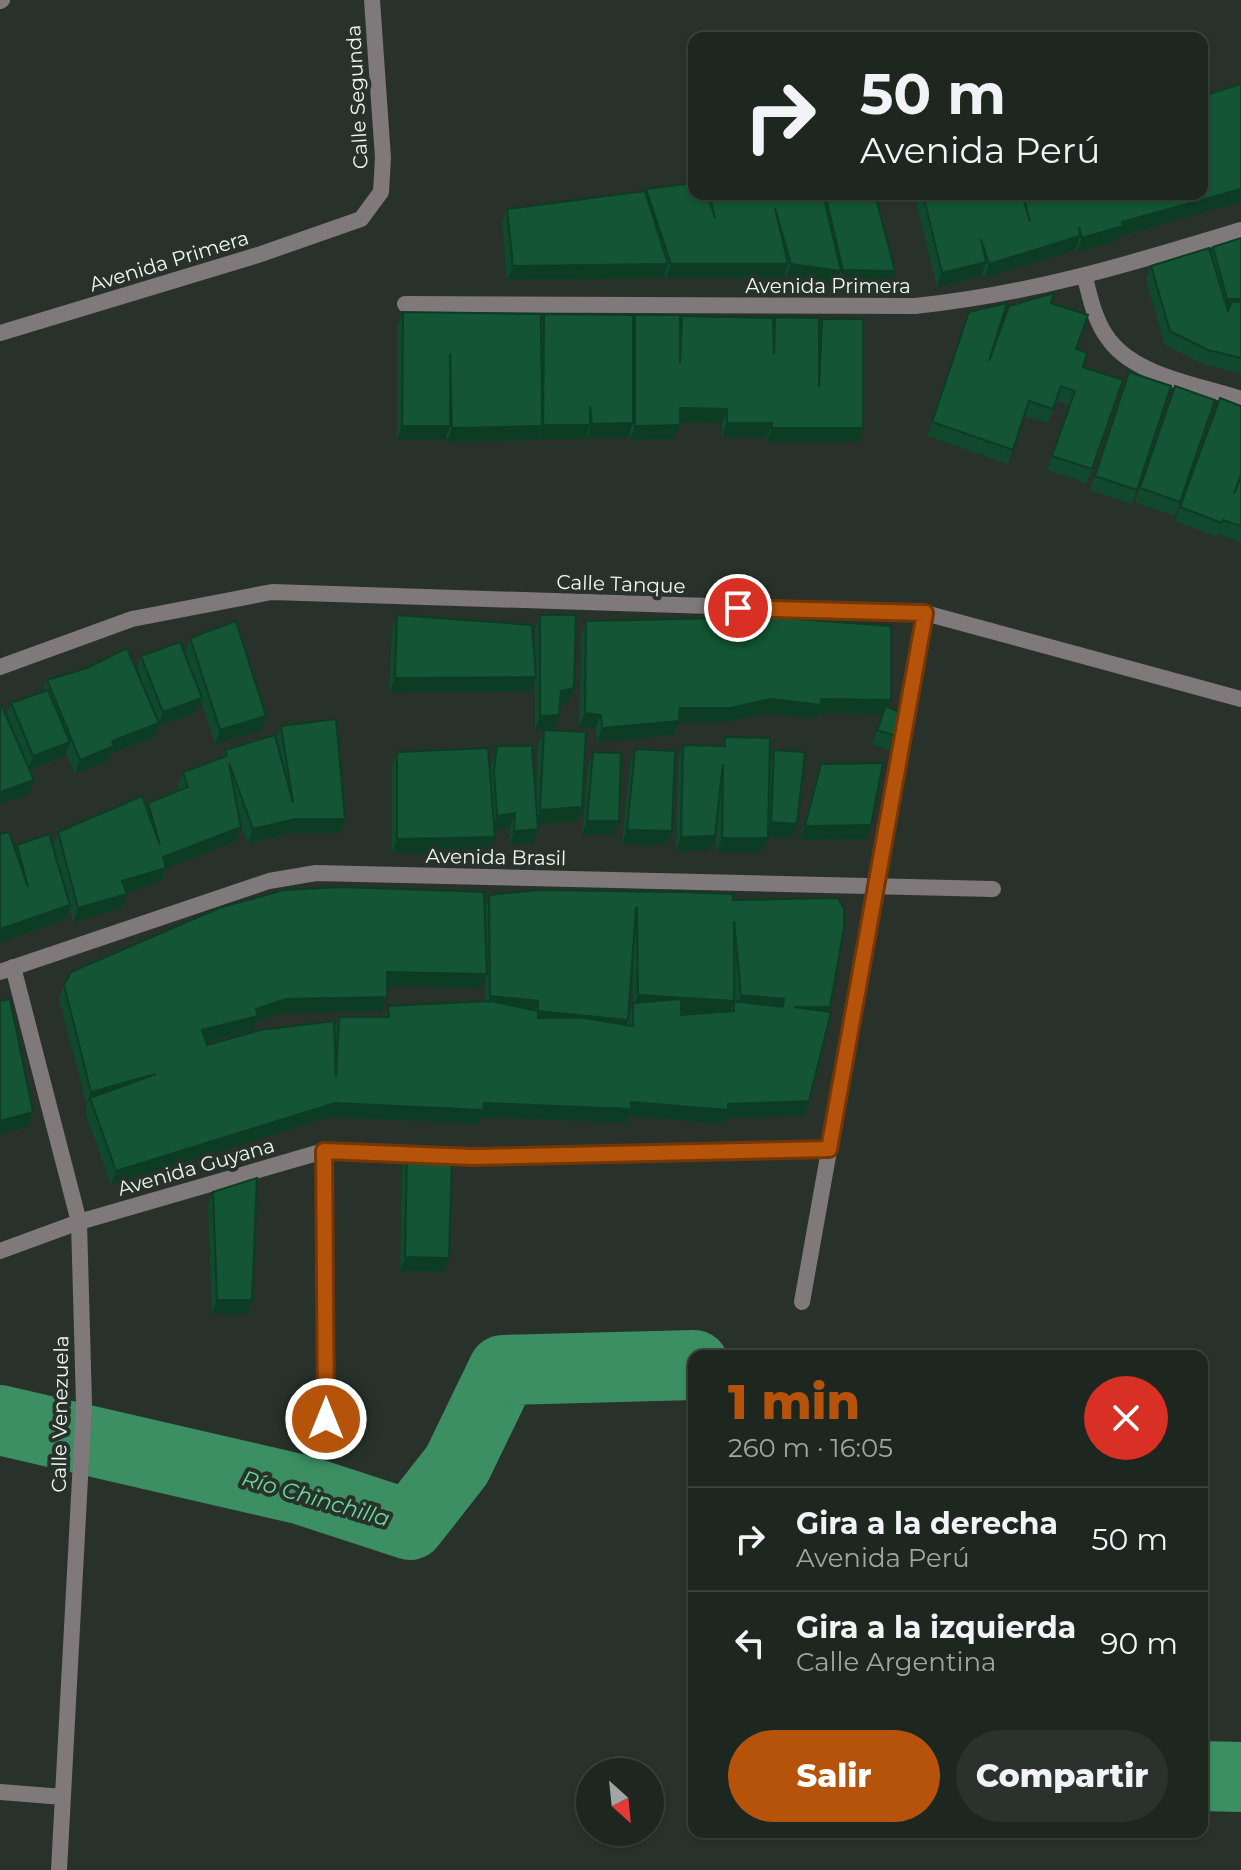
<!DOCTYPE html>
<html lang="es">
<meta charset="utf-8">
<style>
body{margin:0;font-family:Montserrat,sans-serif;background:#2b322d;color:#f1f3f6;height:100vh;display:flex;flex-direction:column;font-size:30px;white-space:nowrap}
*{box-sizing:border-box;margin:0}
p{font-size:26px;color:#a1a5a5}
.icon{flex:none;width:44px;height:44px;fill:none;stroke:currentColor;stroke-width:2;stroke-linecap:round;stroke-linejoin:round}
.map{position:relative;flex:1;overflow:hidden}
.side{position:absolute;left:688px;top:1350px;width:520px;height:488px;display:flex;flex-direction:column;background:#1e2620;border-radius:16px;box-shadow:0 2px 6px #0004,0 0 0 2px #3c433e}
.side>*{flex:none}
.top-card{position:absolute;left:688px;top:32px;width:520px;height:168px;border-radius:16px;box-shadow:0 2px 6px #0004,0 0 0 2px #3c433e;background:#1e2620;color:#f1f3f6;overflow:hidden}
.needle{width:52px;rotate:153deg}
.fabs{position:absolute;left:576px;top:1758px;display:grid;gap:16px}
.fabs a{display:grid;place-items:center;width:88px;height:88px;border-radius:50%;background:#1e2620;box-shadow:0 2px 6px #0004,0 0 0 2px #3c433e;font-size:40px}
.pin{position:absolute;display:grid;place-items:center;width:68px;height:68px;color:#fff;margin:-34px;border:4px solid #fff;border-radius:50%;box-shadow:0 2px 8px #0007}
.me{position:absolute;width:88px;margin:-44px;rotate:0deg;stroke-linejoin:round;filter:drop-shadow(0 0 6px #0008)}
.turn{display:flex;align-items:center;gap:28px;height:168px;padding:0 40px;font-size:36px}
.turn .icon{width:104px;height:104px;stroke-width:2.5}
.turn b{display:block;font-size:56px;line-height:68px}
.round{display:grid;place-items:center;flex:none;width:84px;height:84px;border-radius:42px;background:#2b322d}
.headline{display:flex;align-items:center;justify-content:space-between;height:136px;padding:0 40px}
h1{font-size:48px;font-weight:800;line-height:60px;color:#b45309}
.primary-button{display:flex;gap:16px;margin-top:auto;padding:16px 40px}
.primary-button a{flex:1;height:92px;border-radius:48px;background:#b45309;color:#fff;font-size:32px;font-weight:800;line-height:92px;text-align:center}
.primary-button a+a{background:#2b322d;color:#f1f3f6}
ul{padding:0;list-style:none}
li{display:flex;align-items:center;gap:24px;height:104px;padding:0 40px;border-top:2px solid #3c433e}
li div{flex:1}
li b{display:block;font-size:30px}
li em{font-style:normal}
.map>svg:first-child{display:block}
</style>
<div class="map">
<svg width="1241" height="1870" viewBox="0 0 1241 1870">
<rect width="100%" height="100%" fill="#28322b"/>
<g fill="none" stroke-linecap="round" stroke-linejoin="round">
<!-- river -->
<path stroke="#3c8f62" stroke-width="70" d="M 0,1420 L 303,1490 L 410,1525 L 457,1465 L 503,1370 L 694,1365
M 1202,1776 L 1241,1777"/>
<!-- street -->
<path stroke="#7f797b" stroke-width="16" d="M 0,1 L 2,0
M 1085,277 C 1090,299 1096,324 1110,341 C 1138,377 1200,385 1241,399
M 405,304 L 915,306 C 1031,294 1130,264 1241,230
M 0,333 L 258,255 L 361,219 L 381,192 L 383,158 L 372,0
M 0,667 L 132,619 L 272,592 L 925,613 L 1241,699
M 13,967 L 79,1222 L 84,1404 L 59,1870
M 0,972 L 269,881 L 316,873 L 993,889
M 324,1151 L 326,1419
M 0,1251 L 79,1222 L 324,1151 L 473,1157 L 829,1149
M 802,1302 L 925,613
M 0,1792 L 63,1797"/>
</g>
<!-- wall -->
<path fill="#10492d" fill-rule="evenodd" d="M 646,189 L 694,194 L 875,194 L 890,285 L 838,284 L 837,281 L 836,285 L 786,278 L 785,273 L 783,278 L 666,278 L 664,274 L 663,278 L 507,280 L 502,223 L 507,209 L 646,191 Z
M 914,194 L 1202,194 L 1119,236 L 1118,240 L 1077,252 L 1076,247 L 1075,250 L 984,278 L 982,273 L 981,276 L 937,287 Z
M 1241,238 L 1241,374 L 1203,364 L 1165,345 L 1146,280 L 1151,266 L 1211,253 L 1213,247 Z
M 1051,303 L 1076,349 L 1083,367 L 1123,380 L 1087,483 L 1047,470 L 1070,405 L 1056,401 L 1048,423 L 1024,416 L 1008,464 L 927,436 L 969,312 L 990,360 Z
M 403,312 L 541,323 L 544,314 L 633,322 L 635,315 L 680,321 L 682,316 L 773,322 L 775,317 L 819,325 L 822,319 L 863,428 L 858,442 L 767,442 L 767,437 L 722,437 L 722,423 L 680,422 L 674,439 L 630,440 L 630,432 L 628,437 L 587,438 L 587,435 L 585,439 L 538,439 L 538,435 L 537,440 L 447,442 L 447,434 L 445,440 L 397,440 L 397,326 Z
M 1129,372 L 1171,386 L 1132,504 L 1090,490 Z
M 1175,386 L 1215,400 L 1175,516 L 1135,502 Z
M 1220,398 L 1241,476 L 1241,542 L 1218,534 L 1217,537 L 1175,521 Z
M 397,615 L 535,662 L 535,629 L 540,615 L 569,702 L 560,704 L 554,729 L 535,730 L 535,681 L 531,691 L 389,692 L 392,629 Z
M 586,621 L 888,707 L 898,737 L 893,751 L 872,744 L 883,714 L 818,713 L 816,719 L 766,713 L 725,722 L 679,722 L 674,735 L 597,742 L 595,729 L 579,727 L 581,635 Z
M 190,638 L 261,730 L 215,744 L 201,700 L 196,712 L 158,726 L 154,737 L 111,753 L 109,760 L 75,774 L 66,753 L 65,756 L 30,770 L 29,794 L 0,804 L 0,707 L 6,716 L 11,703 L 43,692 L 47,680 L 136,670 L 141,656 L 185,652 Z
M 281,726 L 345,819 L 340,833 L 290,833 L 248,843 L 240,822 L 241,827 L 236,841 L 166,868 L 161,882 L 126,892 L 122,908 L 73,922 L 69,906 L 65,919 L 0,942 L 17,845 L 53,846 L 58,832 L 146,808 L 148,803 L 179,791 L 178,786 L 183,772 L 223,757 L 225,750 L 276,739 Z
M 544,730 L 582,807 L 577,821 L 537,824 L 533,843 L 509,845 L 510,827 L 494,829 L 495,837 L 490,851 L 392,853 L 392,766 L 397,752 L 490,776 L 492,760 L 497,746 L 536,800 L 538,744 Z
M 725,737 L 770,762 L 774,750 L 792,838 L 768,837 L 763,852 L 716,852 L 717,817 L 710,850 L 676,851 L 678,759 L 683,745 L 722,746 Z
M 635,749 L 667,845 L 622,844 L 630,763 Z
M 593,752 L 619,821 L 614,835 L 582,835 L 588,766 Z
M 821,764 L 871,825 L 866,839 L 800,840 L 816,778 Z
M 489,895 L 733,900 L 828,1011 L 809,1101 L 804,1115 L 725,1118 L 723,1124 L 628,1116 L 626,1123 L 481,1117 L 478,1124 L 330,1117 L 111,1185 L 85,1112 L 87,1106 L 59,999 L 64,985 L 485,908 ZM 632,958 L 633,1004 L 628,1016 ZM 485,980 L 485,1001 L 388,1006 L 385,1017 L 339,1017 L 334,1029 L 207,1045 L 206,1042 L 252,1030 L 256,1021 L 281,1013 L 382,1011 L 387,986 L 482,988 ZM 681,1012 L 698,1013 L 681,1015 Z
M 407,1153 L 444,1272 L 400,1271 L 402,1167 Z
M 213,1192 L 252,1300 L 247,1314 L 212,1314 L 208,1206 Z"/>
<!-- shaded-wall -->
<path fill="#0d3c24" d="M 1241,189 L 1241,202 L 1119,236 L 1118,240 L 1077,252 L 1082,238 L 1122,222 Z
M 1080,236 L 1075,250 L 984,278 L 989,264 Z
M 986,262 L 981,276 L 937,287 L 942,273 Z
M 668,264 L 663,278 L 507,280 L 513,266 Z
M 671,264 L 788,264 L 783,278 L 666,278 Z
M 791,264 L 841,271 L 836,285 L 786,278 Z
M 843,270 L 895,271 L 890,285 L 838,284 Z
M 1227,299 L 1241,299 L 1241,313 L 1222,313 Z
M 680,408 L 727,409 L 722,423 L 674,422 Z
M 633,423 L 628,437 L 587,438 L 592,424 Z
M 727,423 L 772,423 L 767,437 L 722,437 Z
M 543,425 L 590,425 L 585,439 L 538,439 Z
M 680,425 L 674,439 L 630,440 L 635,426 Z
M 402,426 L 450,426 L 445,440 L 397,440 Z
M 542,426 L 537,440 L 447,442 L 452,428 Z
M 772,428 L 863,428 L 858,442 L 767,442 Z
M 536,677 L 531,691 L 389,692 L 395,678 Z
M 574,688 L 569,702 L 556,705 L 561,691 Z
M 202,698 L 196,712 L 158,726 L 154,737 L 111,753 L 109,760 L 75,774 L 80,760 L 112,741 L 159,723 L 163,712 Z
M 771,699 L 891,700 L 885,714 L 818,713 L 816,719 L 766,713 L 725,722 L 679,722 L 674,735 L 597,742 L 602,728 L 680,708 Z
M 585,713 L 601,715 L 595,729 L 579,727 Z
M 559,715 L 554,729 L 535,730 L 540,716 Z
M 266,716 L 261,730 L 215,744 L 220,730 Z
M 70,742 L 65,756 L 28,770 L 33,756 Z
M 34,780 L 29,794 L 0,804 L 0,792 Z
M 582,807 L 577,821 L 535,824 L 540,810 Z
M 515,813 L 510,827 L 492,830 L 497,816 Z
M 295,819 L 345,819 L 340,833 L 290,833 L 248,843 L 253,829 Z
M 587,821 L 619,821 L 614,835 L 582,835 Z
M 771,822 L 797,824 L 792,838 L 766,836 Z
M 871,825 L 866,839 L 800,840 L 805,826 Z
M 241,827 L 236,841 L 166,868 L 161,882 L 117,895 L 122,881 L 163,857 Z
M 538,829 L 533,843 L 509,845 L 514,831 Z
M 627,830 L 672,831 L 667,845 L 622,844 Z
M 715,836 L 710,850 L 676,851 L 681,837 Z
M 495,837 L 490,851 L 392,853 L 397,839 Z
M 722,838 L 768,838 L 763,852 L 716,852 Z
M 127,894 L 122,908 L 73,922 L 78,908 Z
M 70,905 L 65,919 L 0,942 L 0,929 Z
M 387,972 L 487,974 L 482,988 L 382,986 Z
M 638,995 L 734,1001 L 729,1015 L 633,1009 Z
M 741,995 L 784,999 L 778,1013 L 735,1009 Z
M 490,996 L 538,1001 L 533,1015 L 485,1010 Z
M 387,997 L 382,1011 L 281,1013 L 256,1021 L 252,1030 L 197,1044 L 202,1030 L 286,999 Z
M 794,1007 L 830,1007 L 825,1021 Z
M 538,1011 L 628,1020 L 623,1034 L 532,1025 Z
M 156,1074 L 90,1098 L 86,1106 L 91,1092 Z
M 809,1101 L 804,1115 L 725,1118 L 723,1124 L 628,1116 L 626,1123 L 481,1117 L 478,1124 L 330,1117 L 111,1185 L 116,1171 L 335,1103 L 631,1102 L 728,1104 Z
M 33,1112 L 28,1126 L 0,1134 L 0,1121 Z
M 405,1257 L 449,1258 L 444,1272 L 400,1271 Z
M 217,1300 L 252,1300 L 247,1314 L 212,1314 Z"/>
<!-- building -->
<path fill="#135534" stroke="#0d3c24" stroke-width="2" fill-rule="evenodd" d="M 1241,84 L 1241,189 L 1122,222 L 1123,226 L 1082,238 L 1079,227 L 1080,236 L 989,264 L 981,239 L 986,262 L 942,273 L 923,194 L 1022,194 L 1030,222 L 1023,194 L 1202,194 L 1202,96 Z
M 694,183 L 694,194 L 707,194 L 715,218 L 709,194 L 823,194 L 841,271 L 791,264 L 775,208 L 788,264 L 671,264 L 646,189 Z
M 645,191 L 668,264 L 513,266 L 507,209 Z
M 825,194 L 875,194 L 895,271 L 843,270 Z
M 1241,238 L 1241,299 L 1227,299 L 1213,247 Z
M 1209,248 L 1228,311 L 1232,302 L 1241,302 L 1241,358 L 1208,350 L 1170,331 L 1151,266 Z
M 1054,293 L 1051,303 L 1088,315 L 1076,349 L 1087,353 L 1083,367 L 1123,380 L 1092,469 L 1052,456 L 1075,391 L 1061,386 L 1053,409 L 1029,401 L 1013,450 L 932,422 L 969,312 L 1007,303 L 989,361 L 1009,306 Z
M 403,312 L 541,314 L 542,426 L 452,428 L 450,353 L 450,426 L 402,426 Z
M 544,314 L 633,315 L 633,423 L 592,424 L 590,406 L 590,425 L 543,425 Z
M 635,315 L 680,315 L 680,363 L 682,316 L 773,318 L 774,354 L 775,317 L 819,318 L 819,387 L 822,319 L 863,319 L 863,428 L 772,428 L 772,423 L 727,423 L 727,409 L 680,408 L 680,425 L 635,426 Z
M 1129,372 L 1171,386 L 1137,490 L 1095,476 Z
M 1175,386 L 1215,400 L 1180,502 L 1140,488 Z
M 1220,398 L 1241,406 L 1241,474 L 1234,494 L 1241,476 L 1241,526 L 1223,520 L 1222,523 L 1180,507 Z
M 397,615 L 532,625 L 536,677 L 395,678 Z
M 540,615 L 576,615 L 574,688 L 561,691 L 559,715 L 540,716 Z
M 771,617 L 891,626 L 891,700 L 821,699 L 821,705 L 771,699 L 730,708 L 680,708 L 679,721 L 602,728 L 601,715 L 585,713 L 586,621 Z
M 236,621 L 266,716 L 220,730 L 190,638 Z
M 180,642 L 202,698 L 163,712 L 141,656 Z
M 127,648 L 159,723 L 112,741 L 114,746 L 80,760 L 47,680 L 87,668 Z
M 48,690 L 70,742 L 33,756 L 11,703 Z
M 2,706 L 34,780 L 0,792 L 0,707 Z
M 886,706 L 901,713 L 898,737 L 877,730 Z
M 336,719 L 345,819 L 295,819 L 253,829 L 229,763 L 241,827 L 163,857 L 166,868 L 122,881 L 127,894 L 78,908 L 58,832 L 142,796 L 160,845 L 148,803 L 188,787 L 183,772 L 227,756 L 225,750 L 275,735 L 293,803 L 281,726 Z
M 544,730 L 586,732 L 582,807 L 540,810 Z
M 725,737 L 770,738 L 768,838 L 722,838 L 723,764 L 715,836 L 681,837 L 683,745 L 725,746 Z
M 497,746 L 532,746 L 538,829 L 514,831 L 515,813 L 497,816 L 494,770 Z
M 488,748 L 495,837 L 397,839 L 397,752 Z
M 635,749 L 675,751 L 672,831 L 627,830 Z
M 774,750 L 805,752 L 797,824 L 771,822 Z
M 593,752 L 621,753 L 619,821 L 587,821 Z
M 883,763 L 871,825 L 805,826 L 821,764 Z
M 9,832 L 28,887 L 17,845 L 49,834 L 70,905 L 0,929 L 0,834 Z
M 341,887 L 484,892 L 487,974 L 387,972 L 387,997 L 286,999 L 256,1009 L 258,1016 L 202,1030 L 207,1045 L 260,1030 L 334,1021 L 336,1077 L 339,1017 L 389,1017 L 388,1006 L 491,1001 L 538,1011 L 538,1001 L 490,996 L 489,895 L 538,890 L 679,892 L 733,894 L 733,900 L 838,898 L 844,909 L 844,928 L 830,1007 L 794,1007 L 831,1012 L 809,1101 L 728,1104 L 728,1110 L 631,1102 L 631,1109 L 484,1103 L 483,1110 L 335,1103 L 116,1171 L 90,1098 L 156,1074 L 91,1092 L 64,985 L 71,972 L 219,908 L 284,890 ZM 636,908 L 637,908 L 638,995 L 734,1001 L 734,1011 L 681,1015 L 681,999 L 633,1003 L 633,1026 L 584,1018 L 538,1018 L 538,1011 L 628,1020 ZM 734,921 L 741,995 L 784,999 L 783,1007 L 734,1001 Z
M 10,999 L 33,1112 L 0,1121 L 0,1001 Z
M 407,1153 L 452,1153 L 449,1258 L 405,1257 Z
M 257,1178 L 252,1300 L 217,1300 L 213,1192 Z"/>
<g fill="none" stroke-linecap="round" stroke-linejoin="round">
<defs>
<path id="route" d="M 326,1419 L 324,1151 L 473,1157 L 829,1149 L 925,613 L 738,608"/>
</defs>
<!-- route casing -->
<use href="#route" stroke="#753606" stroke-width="20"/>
<!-- route -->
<use href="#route" stroke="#b45309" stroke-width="14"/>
</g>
<g text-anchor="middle" stroke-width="8" stroke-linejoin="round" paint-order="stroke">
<!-- street labels -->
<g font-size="20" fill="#f0f7f2" stroke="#28322b">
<text transform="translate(357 97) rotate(-93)" y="7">Calle Segunda</text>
<text transform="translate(169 261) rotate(-17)" y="7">Avenida Primera</text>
<text x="828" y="293">Avenida Primera</text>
<text transform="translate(621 584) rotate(2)" y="7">Calle Tanque</text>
<text transform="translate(496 857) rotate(1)" y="7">Avenida Brasil</text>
<text transform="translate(196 1167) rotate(-16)" y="7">Avenida Guyana</text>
<text transform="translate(60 1414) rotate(-89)" y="7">Calle Venezuela</text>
</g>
<!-- water labels -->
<g font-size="22" font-style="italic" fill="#6bda9c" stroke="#28322b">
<text transform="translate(316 1498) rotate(16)" y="8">Río Chinchilla</text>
</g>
</g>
</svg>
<div class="fabs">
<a><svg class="needle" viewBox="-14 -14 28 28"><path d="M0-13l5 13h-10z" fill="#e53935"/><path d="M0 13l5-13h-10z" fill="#a1a5a5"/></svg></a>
</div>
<div class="pin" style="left:738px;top:608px;background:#d93025"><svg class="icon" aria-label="arrive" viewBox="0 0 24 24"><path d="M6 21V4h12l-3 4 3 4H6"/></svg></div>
<svg class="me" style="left:326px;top:1419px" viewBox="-20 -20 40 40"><circle r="17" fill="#b45309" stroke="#fff" stroke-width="3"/><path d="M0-11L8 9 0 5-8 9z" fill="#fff"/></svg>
<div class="top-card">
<div class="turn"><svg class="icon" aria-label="right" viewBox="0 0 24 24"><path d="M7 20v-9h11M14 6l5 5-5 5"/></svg><div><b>50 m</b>Avenida Perú</div></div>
</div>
<section class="side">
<div class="headline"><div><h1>1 min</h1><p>260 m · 16:05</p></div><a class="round" style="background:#d93025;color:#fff"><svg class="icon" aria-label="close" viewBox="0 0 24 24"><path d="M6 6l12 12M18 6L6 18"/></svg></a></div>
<ul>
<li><svg class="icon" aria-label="right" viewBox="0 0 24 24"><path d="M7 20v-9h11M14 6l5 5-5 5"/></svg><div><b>Gira a la derecha</b><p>Avenida Perú</p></div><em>50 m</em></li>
<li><svg class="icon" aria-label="left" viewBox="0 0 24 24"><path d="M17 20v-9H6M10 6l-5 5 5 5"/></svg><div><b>Gira a la izquierda</b><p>Calle Argentina</p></div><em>90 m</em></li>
</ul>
<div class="primary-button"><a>Salir</a><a>Compartir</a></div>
</section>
</div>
